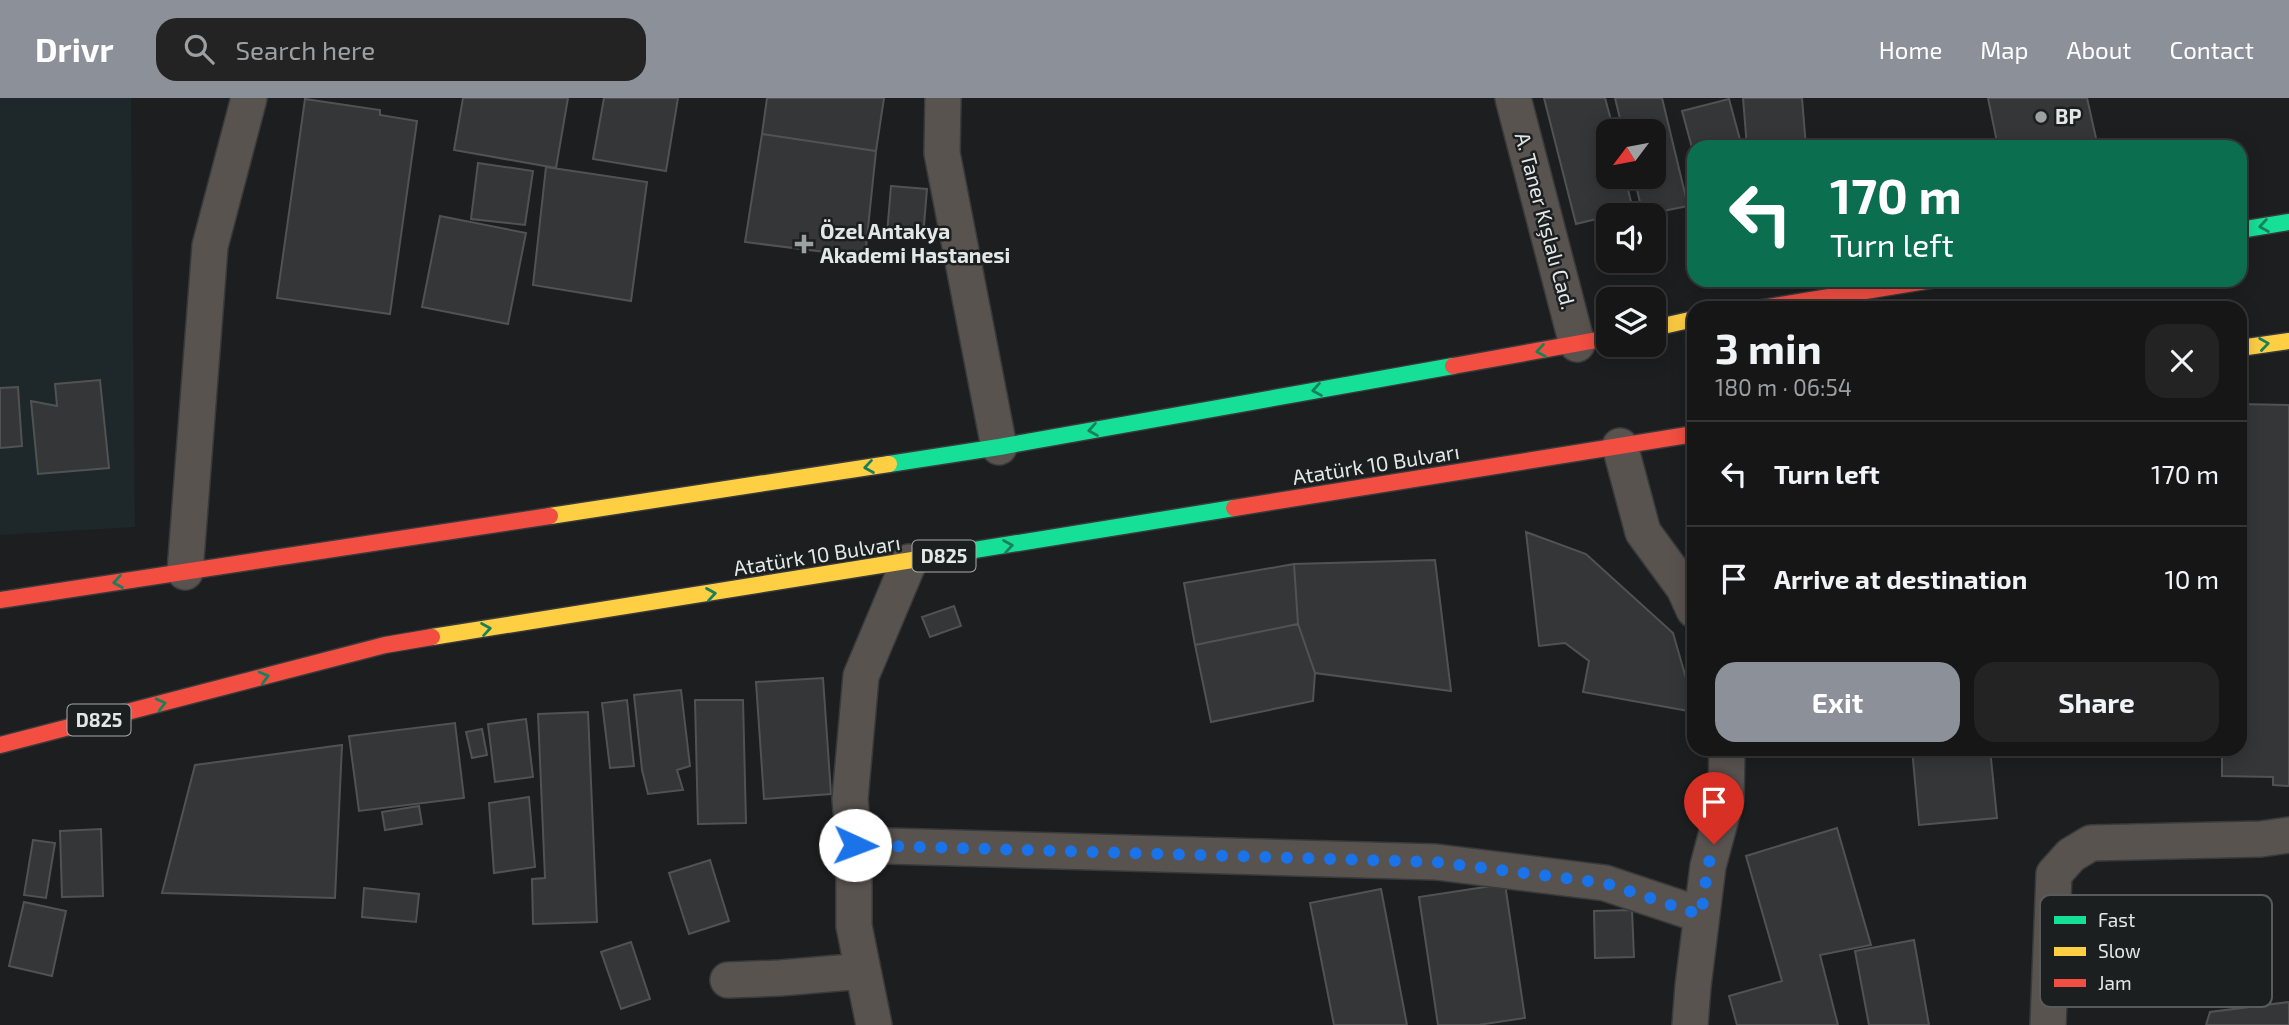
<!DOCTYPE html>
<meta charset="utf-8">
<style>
body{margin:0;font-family:"Exo 2",sans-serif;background:#232324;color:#f1f3f6;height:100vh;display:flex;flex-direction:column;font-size:26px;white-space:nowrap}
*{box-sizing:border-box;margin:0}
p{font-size:23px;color:#9e9fa1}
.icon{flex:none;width:38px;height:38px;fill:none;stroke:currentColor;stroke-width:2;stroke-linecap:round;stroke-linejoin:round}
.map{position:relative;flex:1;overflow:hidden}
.panel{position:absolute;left:1687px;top:203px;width:560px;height:455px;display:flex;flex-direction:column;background:#161617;border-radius:21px;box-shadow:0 4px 18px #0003,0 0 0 2px #353536}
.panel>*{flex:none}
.guide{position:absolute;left:1687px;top:42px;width:560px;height:147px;border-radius:21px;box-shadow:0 4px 18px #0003,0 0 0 2px #353536;background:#0b6e4f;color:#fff;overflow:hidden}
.needle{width:46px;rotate:238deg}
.tools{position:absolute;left:1596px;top:21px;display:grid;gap:14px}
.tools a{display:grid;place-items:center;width:70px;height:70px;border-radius:14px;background:#161617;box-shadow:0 4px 18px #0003,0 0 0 2px #353536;font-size:35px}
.pin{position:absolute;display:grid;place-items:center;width:60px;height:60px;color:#fff;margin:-72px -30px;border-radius:50% 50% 50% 0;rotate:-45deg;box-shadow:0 0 7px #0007}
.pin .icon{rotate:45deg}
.me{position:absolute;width:77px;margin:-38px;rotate:92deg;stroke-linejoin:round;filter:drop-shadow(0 0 5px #0008)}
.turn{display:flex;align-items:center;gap:24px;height:147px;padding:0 28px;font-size:32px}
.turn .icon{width:91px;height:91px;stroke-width:2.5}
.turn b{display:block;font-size:49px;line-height:60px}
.round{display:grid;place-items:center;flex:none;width:74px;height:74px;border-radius:21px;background:#232324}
.overview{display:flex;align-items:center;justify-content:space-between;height:119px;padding:0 28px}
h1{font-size:42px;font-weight:700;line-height:52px}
.action{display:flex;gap:14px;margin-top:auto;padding:14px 28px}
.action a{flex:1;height:80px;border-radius:21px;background:#8c9099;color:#fff;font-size:28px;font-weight:700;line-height:80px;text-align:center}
.action a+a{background:#232324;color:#f1f3f6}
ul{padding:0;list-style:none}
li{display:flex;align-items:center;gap:21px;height:105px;padding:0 28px;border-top:2px solid #353536}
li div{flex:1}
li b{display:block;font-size:26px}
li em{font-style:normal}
header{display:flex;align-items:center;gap:42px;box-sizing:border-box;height:98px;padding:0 35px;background:#8c9099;color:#fff}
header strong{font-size:33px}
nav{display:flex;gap:38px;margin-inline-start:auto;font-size:24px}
.search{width:490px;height:63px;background:#232324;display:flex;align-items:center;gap:18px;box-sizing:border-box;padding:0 24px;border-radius:21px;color:#9e9fa1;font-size:26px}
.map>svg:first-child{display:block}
</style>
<header>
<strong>Drivr</strong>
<div class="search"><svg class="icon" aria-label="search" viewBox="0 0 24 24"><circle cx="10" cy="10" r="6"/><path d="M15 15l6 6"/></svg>Search here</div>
<nav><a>Home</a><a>Map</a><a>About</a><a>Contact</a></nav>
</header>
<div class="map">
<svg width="2289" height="927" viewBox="0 0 2289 927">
<rect width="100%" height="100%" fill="#1d1e1f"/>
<!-- built -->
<path fill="#1e2729" d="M 0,0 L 131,0 L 135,429 L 0,437 Z"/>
<!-- building -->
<path fill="#353637" stroke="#515353" stroke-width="2" d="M 463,0 L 568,0 L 556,70 L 454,52 Z
M 604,0 L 678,0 L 666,73 L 593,61 Z
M 767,0 L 884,0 L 876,53 L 762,36 Z
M 1544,0 L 1605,0 L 1614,33 L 1608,33 L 1608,79 L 1625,79 L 1633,112 L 1576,126 Z
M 1615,0 L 1662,0 L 1688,108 L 1643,117 L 1634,79 L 1654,79 L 1654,33 L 1623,33 Z
M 1743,0 L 1802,0 L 1806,49 L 1747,49 Z
M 1988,0 L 2087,0 L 2098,49 L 1998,49 Z
M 305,1 L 380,12 L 380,17 L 417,23 L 390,216 L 277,200 Z
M 1729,1 L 1742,49 L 1694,49 L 1694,57 L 1682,13 Z
M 762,36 L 876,53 L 865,159 L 745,144 Z
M 478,65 L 533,73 L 525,127 L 471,121 Z
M 546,69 L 647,84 L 631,203 L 533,187 Z
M 891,88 L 927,91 L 923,139 L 887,136 Z
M 440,118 L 526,135 L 508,226 L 422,209 Z
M 100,282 L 109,370 L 38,376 L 31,303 L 57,308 L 55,286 Z
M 18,289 L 22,348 L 0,350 L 0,290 Z
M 2240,306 L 2289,307 L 2289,688 L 2273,687 L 2273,679 L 2222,678 L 2222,651 L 2240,651 Z
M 1526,434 L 1586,456 L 1673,535 L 1694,608 L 1694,614 L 1583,594 L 1589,563 L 1565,545 L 1539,548 Z
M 1435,462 L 1451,593 L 1315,575 L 1298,526 L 1294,466 Z
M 1294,466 L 1298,526 L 1195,547 L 1184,485 Z
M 954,508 L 961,528 L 930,539 L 922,519 Z
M 1298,526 L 1315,575 L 1313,603 L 1211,624 L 1195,547 Z
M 823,580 L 831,696 L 764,701 L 756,584 Z
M 681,592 L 690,668 L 677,672 L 683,692 L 648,696 L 642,672 L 634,597 Z
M 627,602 L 634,668 L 610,670 L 602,605 Z
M 695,602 L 743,602 L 746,725 L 698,726 Z
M 588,614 L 597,824 L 533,826 L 532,781 L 545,780 L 538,616 Z
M 526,621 L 533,679 L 495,684 L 488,626 Z
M 455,625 L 464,700 L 359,713 L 349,638 Z
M 482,631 L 487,657 L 472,660 L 466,634 Z
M 342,647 L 335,800 L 162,795 L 195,667 Z
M 1912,651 L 1990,651 L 1997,720 L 1919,727 Z
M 529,699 L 535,769 L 494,775 L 489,705 Z
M 419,708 L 422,726 L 385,732 L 382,714 Z
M 1837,730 L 1871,847 L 1820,857 L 1838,927 L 1737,927 L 1729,898 L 1782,883 L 1746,758 Z
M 101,731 L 103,798 L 62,799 L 60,733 Z
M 33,742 L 55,745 L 46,800 L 24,797 Z
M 710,762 L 729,823 L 689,836 L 669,775 Z
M 1505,786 L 1525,920 L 1478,927 L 1438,927 L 1419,799 Z
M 364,790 L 419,796 L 416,824 L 362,819 Z
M 1381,791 L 1407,927 L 1334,927 L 1310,805 Z
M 24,804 L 66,813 L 52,878 L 9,868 Z
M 1632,812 L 1634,859 L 1595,860 L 1594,813 Z
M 1914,842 L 1929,927 L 1869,927 L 1855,853 Z
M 631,844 L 650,901 L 621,911 L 601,854 Z
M 2289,904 L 2289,927 L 2206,927 L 2210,914 Z"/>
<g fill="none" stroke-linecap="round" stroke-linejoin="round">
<defs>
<path id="street" d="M 943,0 L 942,55 L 999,349
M 1513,0 L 1577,246
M 1620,348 L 1643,434 L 1684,490 L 1694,512
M 185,474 L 210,148 L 249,0
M 854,747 L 1436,764 L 1605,785 L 1701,817
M 728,882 L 780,880 L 863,873
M 874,927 L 854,828 L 854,747 L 850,701 L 861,578 L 909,464
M 1690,927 L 1693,888 L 1708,768 L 1726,701 L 1727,651
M 2048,927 L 2054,776 L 2071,757 L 2091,745 L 2261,741 L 2289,737"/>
<path id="fast" d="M 2240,132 L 2289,124
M 889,366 L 999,349 L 1453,268
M 956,455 L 1234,410"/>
<path id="slow" d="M 1654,230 L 1694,221
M 2240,250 L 2289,243
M 550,418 L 889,366
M 432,539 L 956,455"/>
<path id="jam" d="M 1762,210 L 1932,182
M 1453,268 L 1608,240
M 1234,410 L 1694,336
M 0,502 L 550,418
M 0,647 L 385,547 L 432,539"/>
</defs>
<!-- street casing -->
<use href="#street" stroke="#393a3b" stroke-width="38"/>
<!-- fast casing -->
<use href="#fast" stroke="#393a3b" stroke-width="19"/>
<!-- slow casing -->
<use href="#slow" stroke="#393a3b" stroke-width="19"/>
<!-- jam casing -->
<use href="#jam" stroke="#393a3b" stroke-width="19"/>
<!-- street -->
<use href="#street" stroke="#595350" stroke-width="35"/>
<!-- fast -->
<use href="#fast" stroke="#16e098" stroke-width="16"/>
<!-- slow -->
<use href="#slow" stroke="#ffcf43" stroke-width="16"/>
<!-- jam -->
<use href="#jam" stroke="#f24e42" stroke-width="16"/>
</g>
<!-- one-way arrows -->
<defs><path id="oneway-chevron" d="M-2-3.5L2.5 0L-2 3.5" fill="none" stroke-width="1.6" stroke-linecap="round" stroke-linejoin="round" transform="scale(1.75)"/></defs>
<g stroke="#19805c">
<use href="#oneway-chevron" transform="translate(2264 128) rotate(171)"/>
<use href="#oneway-chevron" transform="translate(2264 246) rotate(-8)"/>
<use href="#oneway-chevron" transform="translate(1541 253) rotate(170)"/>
<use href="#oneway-chevron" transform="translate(1317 292) rotate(170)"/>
<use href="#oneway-chevron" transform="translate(1093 332) rotate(170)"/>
<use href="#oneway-chevron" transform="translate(869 369) rotate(171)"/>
<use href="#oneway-chevron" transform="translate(1008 448) rotate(-9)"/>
<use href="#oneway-chevron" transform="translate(118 484) rotate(171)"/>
<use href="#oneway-chevron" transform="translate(711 496) rotate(-9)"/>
<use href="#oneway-chevron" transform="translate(486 531) rotate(-9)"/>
<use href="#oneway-chevron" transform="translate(264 579) rotate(-15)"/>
<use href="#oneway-chevron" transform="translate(161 606) rotate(-14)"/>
</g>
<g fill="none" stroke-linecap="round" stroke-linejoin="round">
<!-- route -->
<path stroke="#1a73e8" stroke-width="12" stroke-dasharray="0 21.6" d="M 855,747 L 1436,764 L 1605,785 L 1701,817 L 1708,768 L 1714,746"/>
</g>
<!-- markers -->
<g fill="#9ea1a2" stroke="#1c1f20" stroke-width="2.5">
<circle cx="2041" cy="19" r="7"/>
<path d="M800.5 135.5h7v7h7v7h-7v7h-7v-7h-7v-7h7z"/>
</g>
<g text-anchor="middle" stroke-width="5" stroke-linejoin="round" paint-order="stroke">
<!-- shield labels -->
<g fill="#1c1f20" stroke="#a8abac" stroke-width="2">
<rect x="912.5" y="442.5" width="63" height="31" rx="5"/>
<rect x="67.5" y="606.5" width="63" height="31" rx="5"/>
</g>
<g font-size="19" font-weight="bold" fill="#e4e7e8">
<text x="944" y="465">D825</text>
<text x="99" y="629">D825</text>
</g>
<!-- poi labels -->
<g font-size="21" font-weight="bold" fill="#e4e7e8" stroke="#1c1f20" text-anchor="start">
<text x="2055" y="26">BP</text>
<text x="820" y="141">Özel Antakya<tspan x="820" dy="24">Akademi Hastanesi</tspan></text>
</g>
<!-- street labels -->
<g font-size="21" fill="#e4e7e8" stroke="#1c1f20">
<text transform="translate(1545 123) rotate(75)" y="7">A. Taner Kışlalı Cad.</text>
<text transform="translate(1376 367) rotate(-9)" y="7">Atatürk 10 Bulvarı</text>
<text transform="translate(817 458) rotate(-9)" y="7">Atatürk 10 Bulvarı</text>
</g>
</g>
<!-- legend -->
<rect x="2040" y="797" width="232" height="112" rx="10" fill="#1c1f20" stroke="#585b5c" stroke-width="2"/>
<rect x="2054" y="818" width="32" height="8" fill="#16e098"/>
<rect x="2054" y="849" width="32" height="9" fill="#ffcf43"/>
<rect x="2054" y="881" width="32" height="8" fill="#f24e42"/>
<g font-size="19" fill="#e4e7e8">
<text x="2098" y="829">Fast</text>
<text x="2098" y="860">Slow</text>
<text x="2098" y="892">Jam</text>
</g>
</svg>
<div class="tools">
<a><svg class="needle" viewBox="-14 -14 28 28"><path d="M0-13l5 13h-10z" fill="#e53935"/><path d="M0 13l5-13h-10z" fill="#9e9fa1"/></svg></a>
<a><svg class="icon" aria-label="sound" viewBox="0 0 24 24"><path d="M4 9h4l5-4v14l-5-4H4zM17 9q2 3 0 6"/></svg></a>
<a><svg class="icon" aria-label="layers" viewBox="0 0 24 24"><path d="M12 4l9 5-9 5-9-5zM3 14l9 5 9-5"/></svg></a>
</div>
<div class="pin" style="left:1714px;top:746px;background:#d93025"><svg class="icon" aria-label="arrive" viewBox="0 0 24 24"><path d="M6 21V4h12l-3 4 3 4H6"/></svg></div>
<svg class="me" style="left:855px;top:747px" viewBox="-20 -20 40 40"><circle r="19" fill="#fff"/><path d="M0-13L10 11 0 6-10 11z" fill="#1a73e8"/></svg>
<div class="guide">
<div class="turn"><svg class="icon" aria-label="left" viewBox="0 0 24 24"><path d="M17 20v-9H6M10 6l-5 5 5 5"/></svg><div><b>170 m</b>Turn left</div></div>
</div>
<section class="panel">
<div class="overview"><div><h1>3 min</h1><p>180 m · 06:54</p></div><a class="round"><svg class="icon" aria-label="close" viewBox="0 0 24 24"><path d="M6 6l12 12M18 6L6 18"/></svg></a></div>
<ul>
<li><svg class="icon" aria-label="left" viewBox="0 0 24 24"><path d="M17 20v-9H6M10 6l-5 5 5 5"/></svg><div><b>Turn left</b></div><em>170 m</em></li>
<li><svg class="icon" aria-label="arrive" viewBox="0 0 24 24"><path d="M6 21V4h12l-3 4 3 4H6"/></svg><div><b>Arrive at destination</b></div><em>10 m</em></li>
</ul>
<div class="action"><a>Exit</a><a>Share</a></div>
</section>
</div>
